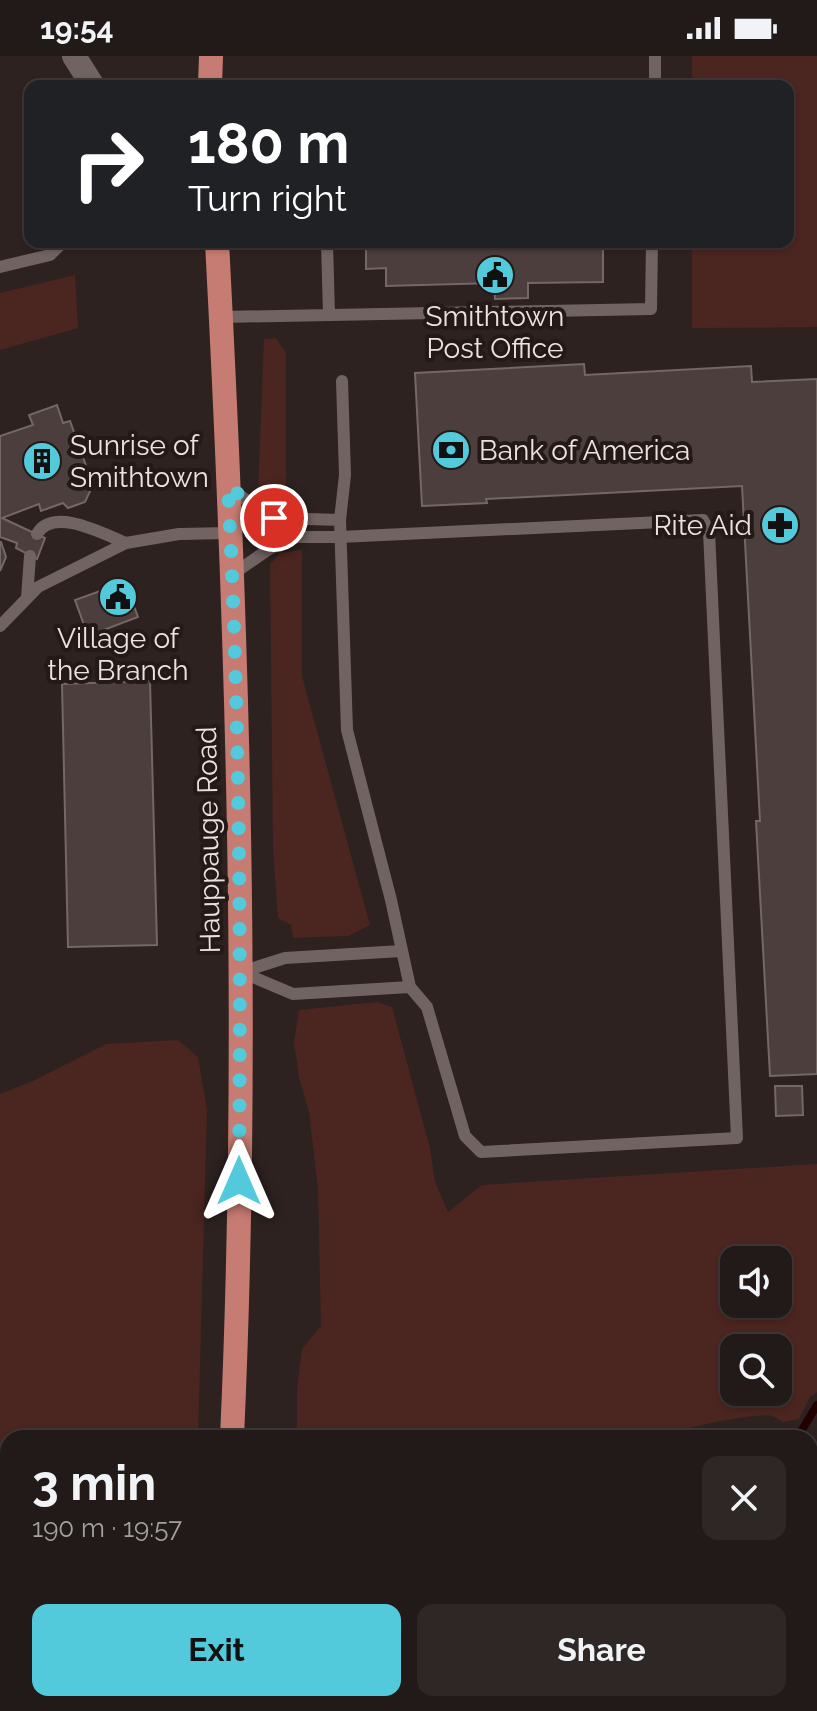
<!DOCTYPE html>
<meta charset="utf-8">
<style>
body{margin:0;font-family:Raleway,sans-serif;background:#2e2725;color:#f1f3f6;height:100vh;display:flex;flex-direction:column;font-size:30px;white-space:nowrap}
*{box-sizing:border-box;margin:0}
p{font-size:26px;color:#a2a1a2}
.icon{flex:none;width:44px;height:44px;fill:none;stroke:currentColor;stroke-width:2;stroke-linecap:round;stroke-linejoin:round}
.map{position:relative;flex:1;overflow:hidden}
.side{position:absolute;left:0px;top:1374px;width:818px;height:282px;display:flex;flex-direction:column;background:#221a18;border-radius:24px 24px 0 0;box-shadow:0 2px 6px #0004,0 0 0 2px #3f3837}
.side>*{flex:none}
.top-card{position:absolute;left:24px;top:24px;width:770px;height:168px;border-radius:16px;box-shadow:0 2px 6px #0004,0 0 0 2px #3f3837;background:#202124;color:#fff;overflow:hidden}
.controls{position:absolute;left:720px;top:1190px;display:grid;gap:16px}
.controls a{display:grid;place-items:center;width:72px;height:72px;border-radius:16px;background:#221a18;box-shadow:0 2px 6px #0004,0 0 0 2px #3f3837;font-size:40px}
.pin{position:absolute;display:grid;place-items:center;width:68px;height:68px;color:#fff;margin:-34px;border:4px solid #fff;border-radius:50%;box-shadow:0 2px 8px #0007}
.me{position:absolute;width:88px;margin:-44px;rotate:0deg;stroke-linejoin:round;filter:drop-shadow(0 0 6px #0008)}
.turn{display:flex;align-items:center;gap:28px;height:168px;padding:0 32px;font-size:36px}
.turn .icon{width:104px;height:104px;stroke-width:2.5}
.turn b{display:block;font-size:56px;line-height:68px}
.round{display:grid;place-items:center;flex:none;width:84px;height:84px;border-radius:16px;background:#2e2725}
.overview{display:flex;align-items:center;justify-content:space-between;height:136px;padding:0 32px}
h1{font-size:48px;font-weight:700;line-height:60px}
.action{display:flex;gap:16px;margin-top:auto;padding:16px 32px}
.action a{flex:1;height:92px;border-radius:16px;background:#53cadc;color:#111;font-size:32px;font-weight:700;line-height:92px;text-align:center}
.action a+a{background:#2e2725;color:#f1f3f6}
.status{display:flex;justify-content:space-between;align-items:center;height:56px;padding:0 40px;background:#221a18;direction:ltr}
.status svg{height:22px;fill:currentColor}
.map>svg:first-child{display:block}
</style>
<div class="status"><b>19:54</b><svg viewBox="0 0 49 12"><path d="M0 12V9h3v3zM5 12V6h3v6zM10 12V3h3v9zM15 12V0h3v12zM26 1h20v11H26zM47 4h2v5h-2z"/></svg></div>
<div class="map">
<svg width="817" height="1655" viewBox="0 0 817 1655">
<rect width="100%" height="100%" fill="#2d2220"/>
<!-- green -->
<path fill="#4b2520" fill-rule="evenodd" d="M 692,0 L 817,0 L 817,271 L 692,272 L 692,186 L 788,186 L 788,30 L 692,30 Z
M 75,219 L 78,272 L 0,294 L 0,237 Z
M 276,282 L 286,297 L 286,452 L 274,452 L 258,437 L 264,283 Z
M 302,494 L 302,620 L 370,869 L 348,880 L 293,882 L 291,869 L 278,862 L 273,793 L 270,508 L 280,497 Z
M 377,946 L 392,951 L 430,1092 L 435,1126 L 448,1156 L 482,1129 L 817,1108 L 817,1336 L 810,1341 L 799,1363 L 783,1366 C 779,1364 776,1361 772,1360 C 757,1356 675,1372 664,1382 L 297,1382 L 297,1332 L 302,1293 L 321,1270 L 318,1133 L 309,1056 L 299,1022 L 294,986 L 299,954 ZM 734,1204 L 778,1204 L 778,1248 L 734,1248 ZM 734,1292 L 778,1292 L 778,1336 L 734,1336 Z
M 178,984 L 198,1001 L 207,1054 L 198,1382 L 8,1382 L 8,1648 L 186,1648 L 186,1655 L 0,1655 L 0,1038 L 33,1025 L 106,988 Z
M 810,1401 L 817,1401 L 817,1544 L 810,1550 Z
M 287,1648 L 533,1648 L 519,1655 L 287,1655 Z"/>
<g fill="none" stroke-linecap="round" stroke-linejoin="round">
<!-- stream -->
<path stroke="#210000" stroke-width="8" d="M 715,1382 L 758,1378 L 767,1382
M 797,1382 L 817,1349
M 36,1655 L 43,1648"/>
</g>
<!-- building -->
<path fill="#4b3e3c" stroke="#746764" stroke-width="2" d="M 366,186 L 603,186 L 603,226 L 528,227 L 528,242 L 495,243 L 494,227 L 386,230 L 386,212 L 366,213 Z
M 584,308 L 585,319 L 751,310 L 752,326 L 817,323 L 817,1018 L 770,1020 L 756,765 L 760,765 L 742,430 L 486,443 L 487,447 L 422,450 L 415,317 Z
M 57,349 L 63,367 L 70,365 L 93,429 L 85,446 L 68,452 L 63,447 L 41,455 L 39,448 L 2,462 L 45,482 L 37,503 L 16,492 L 17,487 L 0,481 L 0,380 L 33,369 L 29,359 Z
M 1,486 L 6,501 L 0,515 L 0,486 Z
M 125,526 L 138,561 L 88,580 L 75,544 Z
M 150,625 L 157,889 L 68,891 L 62,628 Z
M 775,1030 L 802,1030 L 803,1059 L 776,1060 Z"/>
<g fill="none" stroke-linecap="round" stroke-linejoin="round">
<!-- lane -->
<path stroke="#716361" stroke-width="12" d="M 655,0 L 655,30
M 327,186 L 329,259
M 0,211 L 50,199 L 63,186
M 221,261 L 651,253 L 652,186
M 228,432 L 274,462 L 340,464
M 37,478 C 53,450 104,478 126,487
M 233,518 L 269,493 L 297,481 L 340,481 L 703,464 L 709,476 L 737,1082 L 481,1096 L 465,1080 L 427,951 L 410,931 L 391,844 L 347,674 L 340,464 L 345,419 L 342,325
M 27,542 L 30,500
M 0,570 L 38,531 L 126,487 L 179,478 L 230,477
M 241,916 L 293,938 L 410,931
M 241,916 L 285,902 L 401,895"/>
<!-- street -->
<path stroke="#716361" stroke-width="24" d="M 74,0 L 93,30"/>
<!-- primary -->
<path stroke="#c67c72" stroke-width="24" d="M 210,30 L 211,0
M 217,186 C 238,584 250,984 232,1382
M 220,1655 L 220,1648"/>
</g>
<g fill="none" stroke-linecap="round" stroke-linejoin="round">
<!-- route -->
<path stroke="#53cadc" stroke-width="14" stroke-dasharray="0 25.2" d="M 239,1125 C 241,894 240,662 228,431 L 274,462"/>
</g>
<!-- icons -->
<defs>
<symbol id="civic-disc" viewBox="-11 -11 22 22"><circle r="9.5" fill="#53cadc" stroke="#241917"/><path d="M-.6-6.5H3V-4.5H.6V-3L4-1V1h2V6H-6V1h2V-1L-.6-3ZM-1.2 2.5V6h2.4V2.5Z" fill="#111"/></symbol>
<symbol id="bank-disc" viewBox="-11 -11 22 22"><circle r="9.5" fill="#53cadc" stroke="#241917"/><path d="M-6-4H6V4H-6ZM0-2.3a2.3 2.3 0 1 0 0 4.6a2.3 2.3 0 1 0 0-4.6Z" fill="#111"/></symbol>
<symbol id="building-disc" viewBox="-11 -11 22 22"><circle r="9.5" fill="#53cadc" stroke="#241917"/><path d="M-4-6H4V6H1V3H-1V6H-4ZM-2.5-4.3h1.7v1.8h-1.7ZM.8-4.3h1.7v1.8H.8ZM-2.5-1h1.7V.8h-1.7ZM.8-1h1.7V.8H.8Z" fill="#111"/></symbol>
<symbol id="pharmacy-disc" viewBox="-11 -11 22 22"><circle r="9.5" fill="#53cadc" stroke="#241917"/><path d="M-2-6h4v4h4v4h-4v4h-4v-4h-4v-4h4Z" fill="#111"/></symbol>
</defs>
<g fill-rule="evenodd">
<use href="#civic-disc" x="473" y="197" width="44" height="44"/>
<use href="#bank-disc" x="429" y="372" width="44" height="44"/>
<use href="#building-disc" x="20" y="383" width="44" height="44"/>
<use href="#pharmacy-disc" x="758" y="447" width="44" height="44"/>
<use href="#civic-disc" x="96" y="519" width="44" height="44"/>
</g>
<g text-anchor="middle" stroke-width="8" stroke-linejoin="round" paint-order="stroke">
<!-- poi labels -->
<g font-size="28" fill="#eae2e1" stroke="#241917">
<text x="495" y="270">Smithtown<tspan x="495" dy="32">Post Office</tspan></text>
<text x="70" y="399" text-anchor="start">Sunrise of<tspan x="70" dy="32">Smithtown</tspan></text>
<text x="479" y="404" text-anchor="start">Bank of America</text>
<text x="752" y="479" text-anchor="end">Rite Aid</text>
<text x="118" y="592">Village of<tspan x="118" dy="32">the Branch</tspan></text>
</g>
<!-- street labels -->
<g font-size="28" fill="#eae2e1" stroke="#241917">
<text transform="translate(208 784) rotate(-91)" y="10">Hauppauge Road</text>
</g>
</g>
</svg>
<div class="controls">
<a><svg class="icon" aria-label="sound" viewBox="0 0 24 24"><path d="M4 9h4l5-4v14l-5-4H4zM17 9q2 3 0 6"/></svg></a>
<a><svg class="icon" aria-label="search" viewBox="0 0 24 24"><circle cx="10" cy="10" r="6"/><path d="M15 15l6 6"/></svg></a>
</div>
<div class="pin" style="left:274px;top:462px;background:#d93025"><svg class="icon" aria-label="arrive" viewBox="0 0 24 24"><path d="M6 21V4h12l-3 4 3 4H6"/></svg></div>
<svg class="me" style="left:239px;top:1125px" viewBox="-20 -20 40 40"><path d="M0-17L14 15 0 8-14 15z" fill="#53cadc" stroke="#fff" stroke-width="4"/></svg>
<div class="top-card">
<div class="turn"><svg class="icon" aria-label="right" viewBox="0 0 24 24"><path d="M7 20v-9h11M14 6l5 5-5 5"/></svg><div><b>180 m</b>Turn right</div></div>
</div>
<section class="side">
<div class="overview"><div><h1>3 min</h1><p>190 m · 19:57</p></div><a class="round"><svg class="icon" aria-label="close" viewBox="0 0 24 24"><path d="M6 6l12 12M18 6L6 18"/></svg></a></div>
<div class="action"><a>Exit</a><a>Share</a></div>
</section>
</div>
